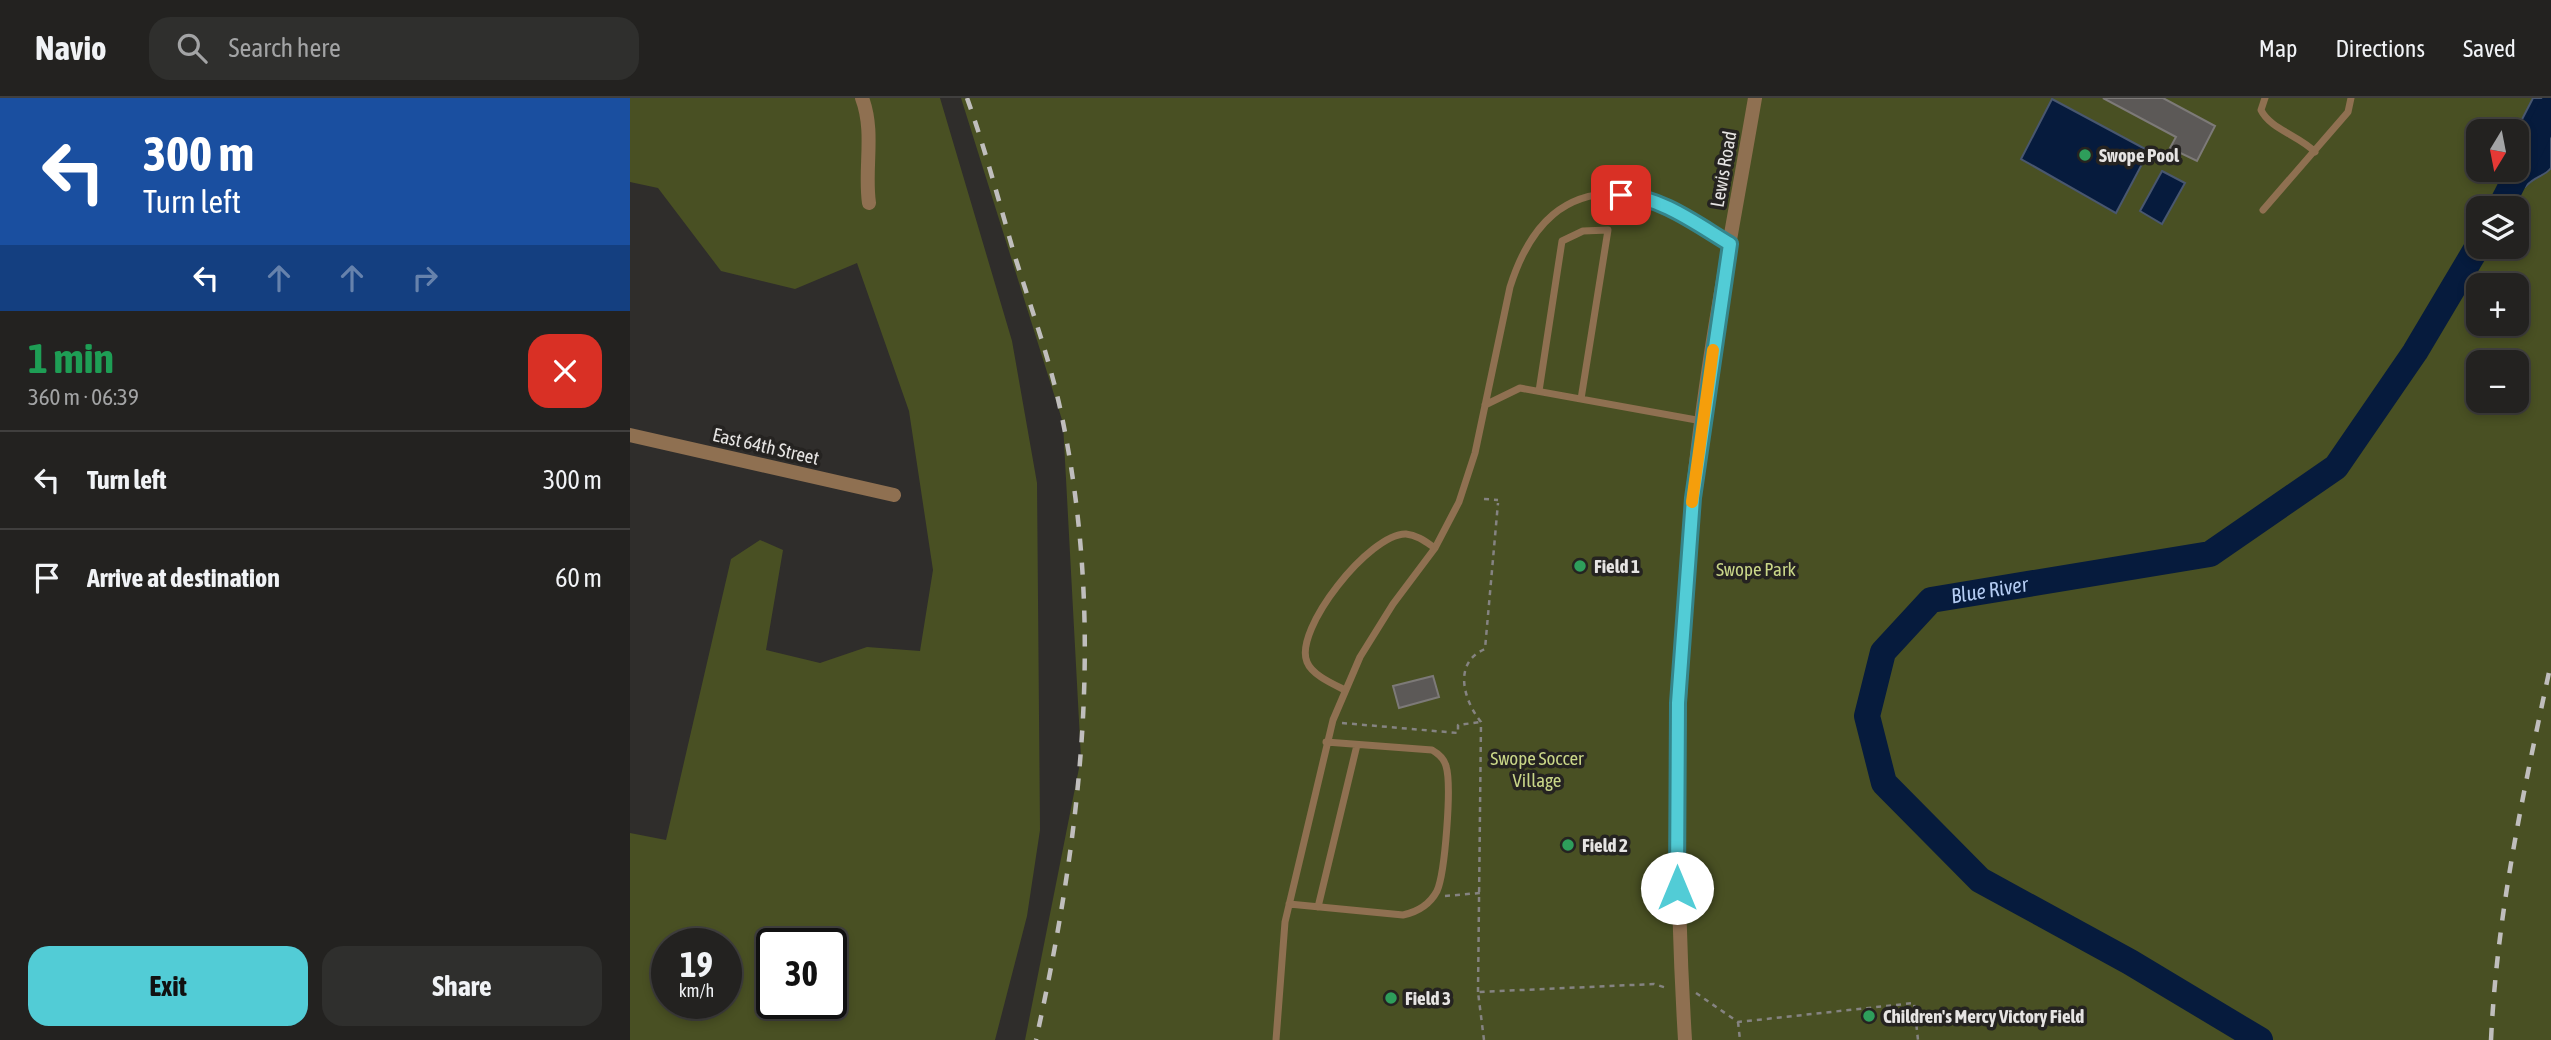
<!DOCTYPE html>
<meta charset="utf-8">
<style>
body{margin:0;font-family:"Asap Condensed",sans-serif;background:#2f2f2d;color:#f1f3f6;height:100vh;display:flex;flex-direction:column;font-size:26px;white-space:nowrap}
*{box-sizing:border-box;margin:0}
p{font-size:23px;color:#a3a4a5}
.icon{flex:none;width:38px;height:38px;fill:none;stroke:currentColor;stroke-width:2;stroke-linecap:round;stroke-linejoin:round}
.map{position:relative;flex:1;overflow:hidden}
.panel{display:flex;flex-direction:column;background:#232220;width:630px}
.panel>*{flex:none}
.top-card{background:#1a4fa0;color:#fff;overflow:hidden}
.needle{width:46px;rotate:190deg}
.fabs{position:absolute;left:1836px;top:21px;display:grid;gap:14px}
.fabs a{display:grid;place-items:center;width:63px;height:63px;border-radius:14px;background:#232220;box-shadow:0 4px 10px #0003,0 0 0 2px #403f3e;font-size:35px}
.speed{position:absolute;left:21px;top:830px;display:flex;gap:14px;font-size:35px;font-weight:700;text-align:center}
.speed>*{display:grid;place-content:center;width:91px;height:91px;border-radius:50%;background:#232220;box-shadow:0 4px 10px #0003,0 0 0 2px #403f3e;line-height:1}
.speed small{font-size:18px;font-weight:400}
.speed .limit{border:4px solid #111;border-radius:10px;background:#fff;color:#111}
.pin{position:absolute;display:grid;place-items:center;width:60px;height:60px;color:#fff;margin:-30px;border-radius:14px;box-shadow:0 4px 10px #0006}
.me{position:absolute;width:77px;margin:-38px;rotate:0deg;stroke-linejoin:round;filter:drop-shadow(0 0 5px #0008)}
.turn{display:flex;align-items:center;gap:24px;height:147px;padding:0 28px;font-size:32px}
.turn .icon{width:91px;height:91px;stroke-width:2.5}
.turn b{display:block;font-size:49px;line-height:60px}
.lanes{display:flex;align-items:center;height:66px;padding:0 28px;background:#0003;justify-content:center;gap:35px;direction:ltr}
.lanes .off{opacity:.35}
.round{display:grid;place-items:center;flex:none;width:74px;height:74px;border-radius:21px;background:#2f2f2d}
.head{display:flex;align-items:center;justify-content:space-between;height:119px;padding:0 28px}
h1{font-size:42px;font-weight:700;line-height:52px;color:#1e9e55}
.action{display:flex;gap:14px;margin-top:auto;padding:14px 28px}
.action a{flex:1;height:80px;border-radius:21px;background:#52ccd6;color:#111;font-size:28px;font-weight:700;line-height:80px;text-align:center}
.action a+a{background:#2f2f2d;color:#f1f3f6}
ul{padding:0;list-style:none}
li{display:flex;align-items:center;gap:21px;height:98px;padding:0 28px;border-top:2px solid #403f3e}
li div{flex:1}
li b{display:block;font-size:26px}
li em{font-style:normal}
header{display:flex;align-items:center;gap:42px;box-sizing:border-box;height:98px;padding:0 35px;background:#232220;border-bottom:2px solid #403f3e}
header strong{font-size:33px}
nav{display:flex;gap:38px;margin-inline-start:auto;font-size:24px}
.search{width:490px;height:63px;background:#2f2f2d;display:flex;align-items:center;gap:18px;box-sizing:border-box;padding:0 24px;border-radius:21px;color:#a3a4a5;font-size:26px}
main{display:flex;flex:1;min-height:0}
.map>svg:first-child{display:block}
</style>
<header>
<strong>Navio</strong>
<div class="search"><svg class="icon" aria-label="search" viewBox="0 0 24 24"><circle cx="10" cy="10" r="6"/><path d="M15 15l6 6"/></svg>Search here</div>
<nav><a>Map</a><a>Directions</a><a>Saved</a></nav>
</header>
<main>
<section class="panel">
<div class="top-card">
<div class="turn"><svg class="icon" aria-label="left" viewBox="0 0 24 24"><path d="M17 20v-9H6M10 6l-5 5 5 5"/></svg><div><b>300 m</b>Turn left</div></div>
<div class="lanes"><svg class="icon" aria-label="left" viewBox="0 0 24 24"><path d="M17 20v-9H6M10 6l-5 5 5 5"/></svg><svg class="icon off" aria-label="ahead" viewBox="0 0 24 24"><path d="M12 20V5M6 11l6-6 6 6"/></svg><svg class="icon off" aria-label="ahead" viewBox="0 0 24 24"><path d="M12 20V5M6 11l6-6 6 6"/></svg><svg class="icon off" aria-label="right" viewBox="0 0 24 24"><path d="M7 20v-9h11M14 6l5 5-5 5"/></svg></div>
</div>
<div class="head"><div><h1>1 min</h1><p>360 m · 06:39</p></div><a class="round" style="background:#d93025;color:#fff"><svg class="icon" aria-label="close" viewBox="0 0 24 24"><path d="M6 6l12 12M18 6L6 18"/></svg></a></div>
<ul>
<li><svg class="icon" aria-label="left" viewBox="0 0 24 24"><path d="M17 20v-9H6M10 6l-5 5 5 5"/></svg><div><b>Turn left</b></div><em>300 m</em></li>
<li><svg class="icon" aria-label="arrive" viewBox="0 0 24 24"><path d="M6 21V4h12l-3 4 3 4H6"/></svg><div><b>Arrive at destination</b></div><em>60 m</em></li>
</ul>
<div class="action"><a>Exit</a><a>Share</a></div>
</section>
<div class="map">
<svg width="1921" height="942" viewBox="0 0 1921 942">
<rect width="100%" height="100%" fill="#2f2d2b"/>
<!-- green -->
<path fill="#495023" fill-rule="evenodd" d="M 0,0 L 310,0 L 382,243 L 407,385 L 410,732 L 397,818 L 365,942 L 0,942 L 0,735 L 36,742 L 101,461 L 130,442 L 153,452 L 136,552 L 190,565 L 237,549 L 290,553 L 303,472 L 279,313 L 227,165 L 165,191 L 91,173 L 28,90 L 0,84 ZM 37,845 L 96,845 L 96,905 L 37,905 ZM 142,845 L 201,845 L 201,905 L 142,905 Z
M 331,0 L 1921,0 L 1921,942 L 395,942 L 451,660 L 433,325 ZM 1848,33 L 1886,33 L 1886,72 L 1848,72 ZM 1848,110 L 1886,110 L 1886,149 L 1848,149 ZM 1848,187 L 1886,187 L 1886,226 L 1848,226 ZM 1848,264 L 1886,264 L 1886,303 L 1848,303 Z"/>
<!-- water -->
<path fill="#061b3d" stroke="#49576f" stroke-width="2" d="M 1903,0 L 1921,0 L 1921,70 C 1914,79 1906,77 1895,89 L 1874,86 L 1881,72 L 1886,72 L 1886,33 Z
M 1422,1 L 1519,53 L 1486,115 L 1391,61 Z
M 1532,73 L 1555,85 L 1532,126 L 1510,113 Z"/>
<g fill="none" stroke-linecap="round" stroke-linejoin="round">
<!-- river -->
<g stroke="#061b3d" stroke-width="26">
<path d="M 1870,110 L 1921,10"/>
<path id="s1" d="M 1630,942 L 1500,864 L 1350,782 L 1254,685 L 1237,618 L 1253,554 L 1301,502 L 1580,456 L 1706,369 L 1785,254 L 1848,148"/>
</g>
</g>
<!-- building -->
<path fill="#5c5957" stroke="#7d7a78" stroke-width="2" d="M 1473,0 L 1533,0 L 1585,28 L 1567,63 L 1540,50 L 1546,39 Z
M 803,578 L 809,599 L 769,610 L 763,588 Z"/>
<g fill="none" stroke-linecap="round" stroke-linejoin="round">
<!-- path -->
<path stroke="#858381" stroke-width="2.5" stroke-dasharray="5 5" stroke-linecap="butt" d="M 854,401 L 868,402
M 712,625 L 828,635 L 828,627 L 851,624
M 815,798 L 850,795
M 848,894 L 851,624 C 834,603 822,565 855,551 L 868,405
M 1066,895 L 1108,924 L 1284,905 L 1288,942
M 1108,924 L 1110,942
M 854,942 L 848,894 L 1024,886 L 1037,890"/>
<!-- service -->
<path stroke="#8f7051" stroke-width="7" d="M 1635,0 L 1631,12 C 1640,31 1670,38 1685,54
M 1633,112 L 1718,14 L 1721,0
M 909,293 L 932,143 L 953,133 L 978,132 L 951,301
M 855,307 L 890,290 L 1072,323
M 715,592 C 703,586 682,577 677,564 C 663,532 740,435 776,436 C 787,437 796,444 805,450
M 659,806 L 773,817 C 787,814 800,806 807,793 C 815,775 822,687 816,668 C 814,660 809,656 802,652 L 696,644
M 688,809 L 727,647
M 646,942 L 655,824 L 703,622 L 730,559 L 763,506 L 805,450 L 829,404 L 845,355 L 880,189 C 899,129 934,87 1004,97 C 1037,102 1071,129 1100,146"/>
<!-- minor -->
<path stroke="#8f7051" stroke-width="14" d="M 232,0 C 245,34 234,71 239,105
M 0,337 L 264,397
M 1055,942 C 1044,762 1046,583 1062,403 C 1075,268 1102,134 1125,0"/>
<!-- rail -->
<path stroke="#c0bebd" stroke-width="4.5" stroke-dasharray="12 12" stroke-linecap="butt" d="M 337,0 C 356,53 370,108 386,162 C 403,216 422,268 433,324 C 475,533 451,737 406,942
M 1861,942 C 1867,814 1894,691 1921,565"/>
</g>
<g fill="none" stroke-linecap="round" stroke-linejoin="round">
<defs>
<path id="route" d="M 991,97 C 1030,98 1068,127 1100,146 L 1063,400 L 1048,605 L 1047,790"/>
</defs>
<!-- route casing -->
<use href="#route" stroke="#35858b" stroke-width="18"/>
<!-- route -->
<use href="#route" stroke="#52ccd6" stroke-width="12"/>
<!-- slow -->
<path stroke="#f59e0b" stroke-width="12" d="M 1062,404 L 1083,252"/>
</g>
<!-- markers -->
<g fill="#2e9e5b" stroke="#252321" stroke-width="2.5">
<circle cx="1455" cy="57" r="7"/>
<circle cx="950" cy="468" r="7"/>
<circle cx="938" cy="747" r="7"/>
<circle cx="761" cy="900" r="7"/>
<circle cx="1239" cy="918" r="7"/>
</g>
<g text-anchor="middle" stroke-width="7" stroke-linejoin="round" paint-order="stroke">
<!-- poi labels -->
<g font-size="19" font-weight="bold" fill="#e6e4e3" stroke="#252321" text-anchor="start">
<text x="1469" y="64">Swope Pool</text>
<text x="964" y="475">Field 1</text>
<text x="952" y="754">Field 2</text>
<text x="775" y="907">Field 3</text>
<text x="1253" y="925">Children's Mercy Victory Field</text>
</g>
<!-- street labels -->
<g font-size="19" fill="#e6e4e3" stroke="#252321">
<text transform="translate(1093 71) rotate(-80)" y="7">Lewis Road</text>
<text transform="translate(136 348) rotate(13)" y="7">East 64th Street</text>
</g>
<!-- park labels -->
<g font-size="19" fill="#c9d688" stroke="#252321">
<text x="1126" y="478">Swope Park</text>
<text x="907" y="667">Swope Soccer<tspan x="907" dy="22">Village</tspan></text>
</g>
<!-- water labels -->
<g font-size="21" font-style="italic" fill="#b4ccf3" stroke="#252321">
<text dy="7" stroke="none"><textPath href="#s1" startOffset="724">Blue River</textPath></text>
</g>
</g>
</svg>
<div class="fabs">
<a><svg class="needle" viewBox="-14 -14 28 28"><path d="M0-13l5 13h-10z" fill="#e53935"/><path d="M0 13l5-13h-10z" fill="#a3a4a5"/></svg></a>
<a><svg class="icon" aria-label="layers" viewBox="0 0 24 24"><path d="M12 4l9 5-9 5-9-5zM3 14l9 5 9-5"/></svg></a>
<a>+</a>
<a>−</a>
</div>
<div class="speed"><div>19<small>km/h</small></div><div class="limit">30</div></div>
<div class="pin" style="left:991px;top:97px;background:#d93025"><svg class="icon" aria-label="arrive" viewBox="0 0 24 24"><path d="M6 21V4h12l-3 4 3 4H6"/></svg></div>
<svg class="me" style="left:1047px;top:790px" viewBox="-20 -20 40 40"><circle r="19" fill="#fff"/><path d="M0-13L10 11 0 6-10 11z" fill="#52ccd6"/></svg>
</div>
</main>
